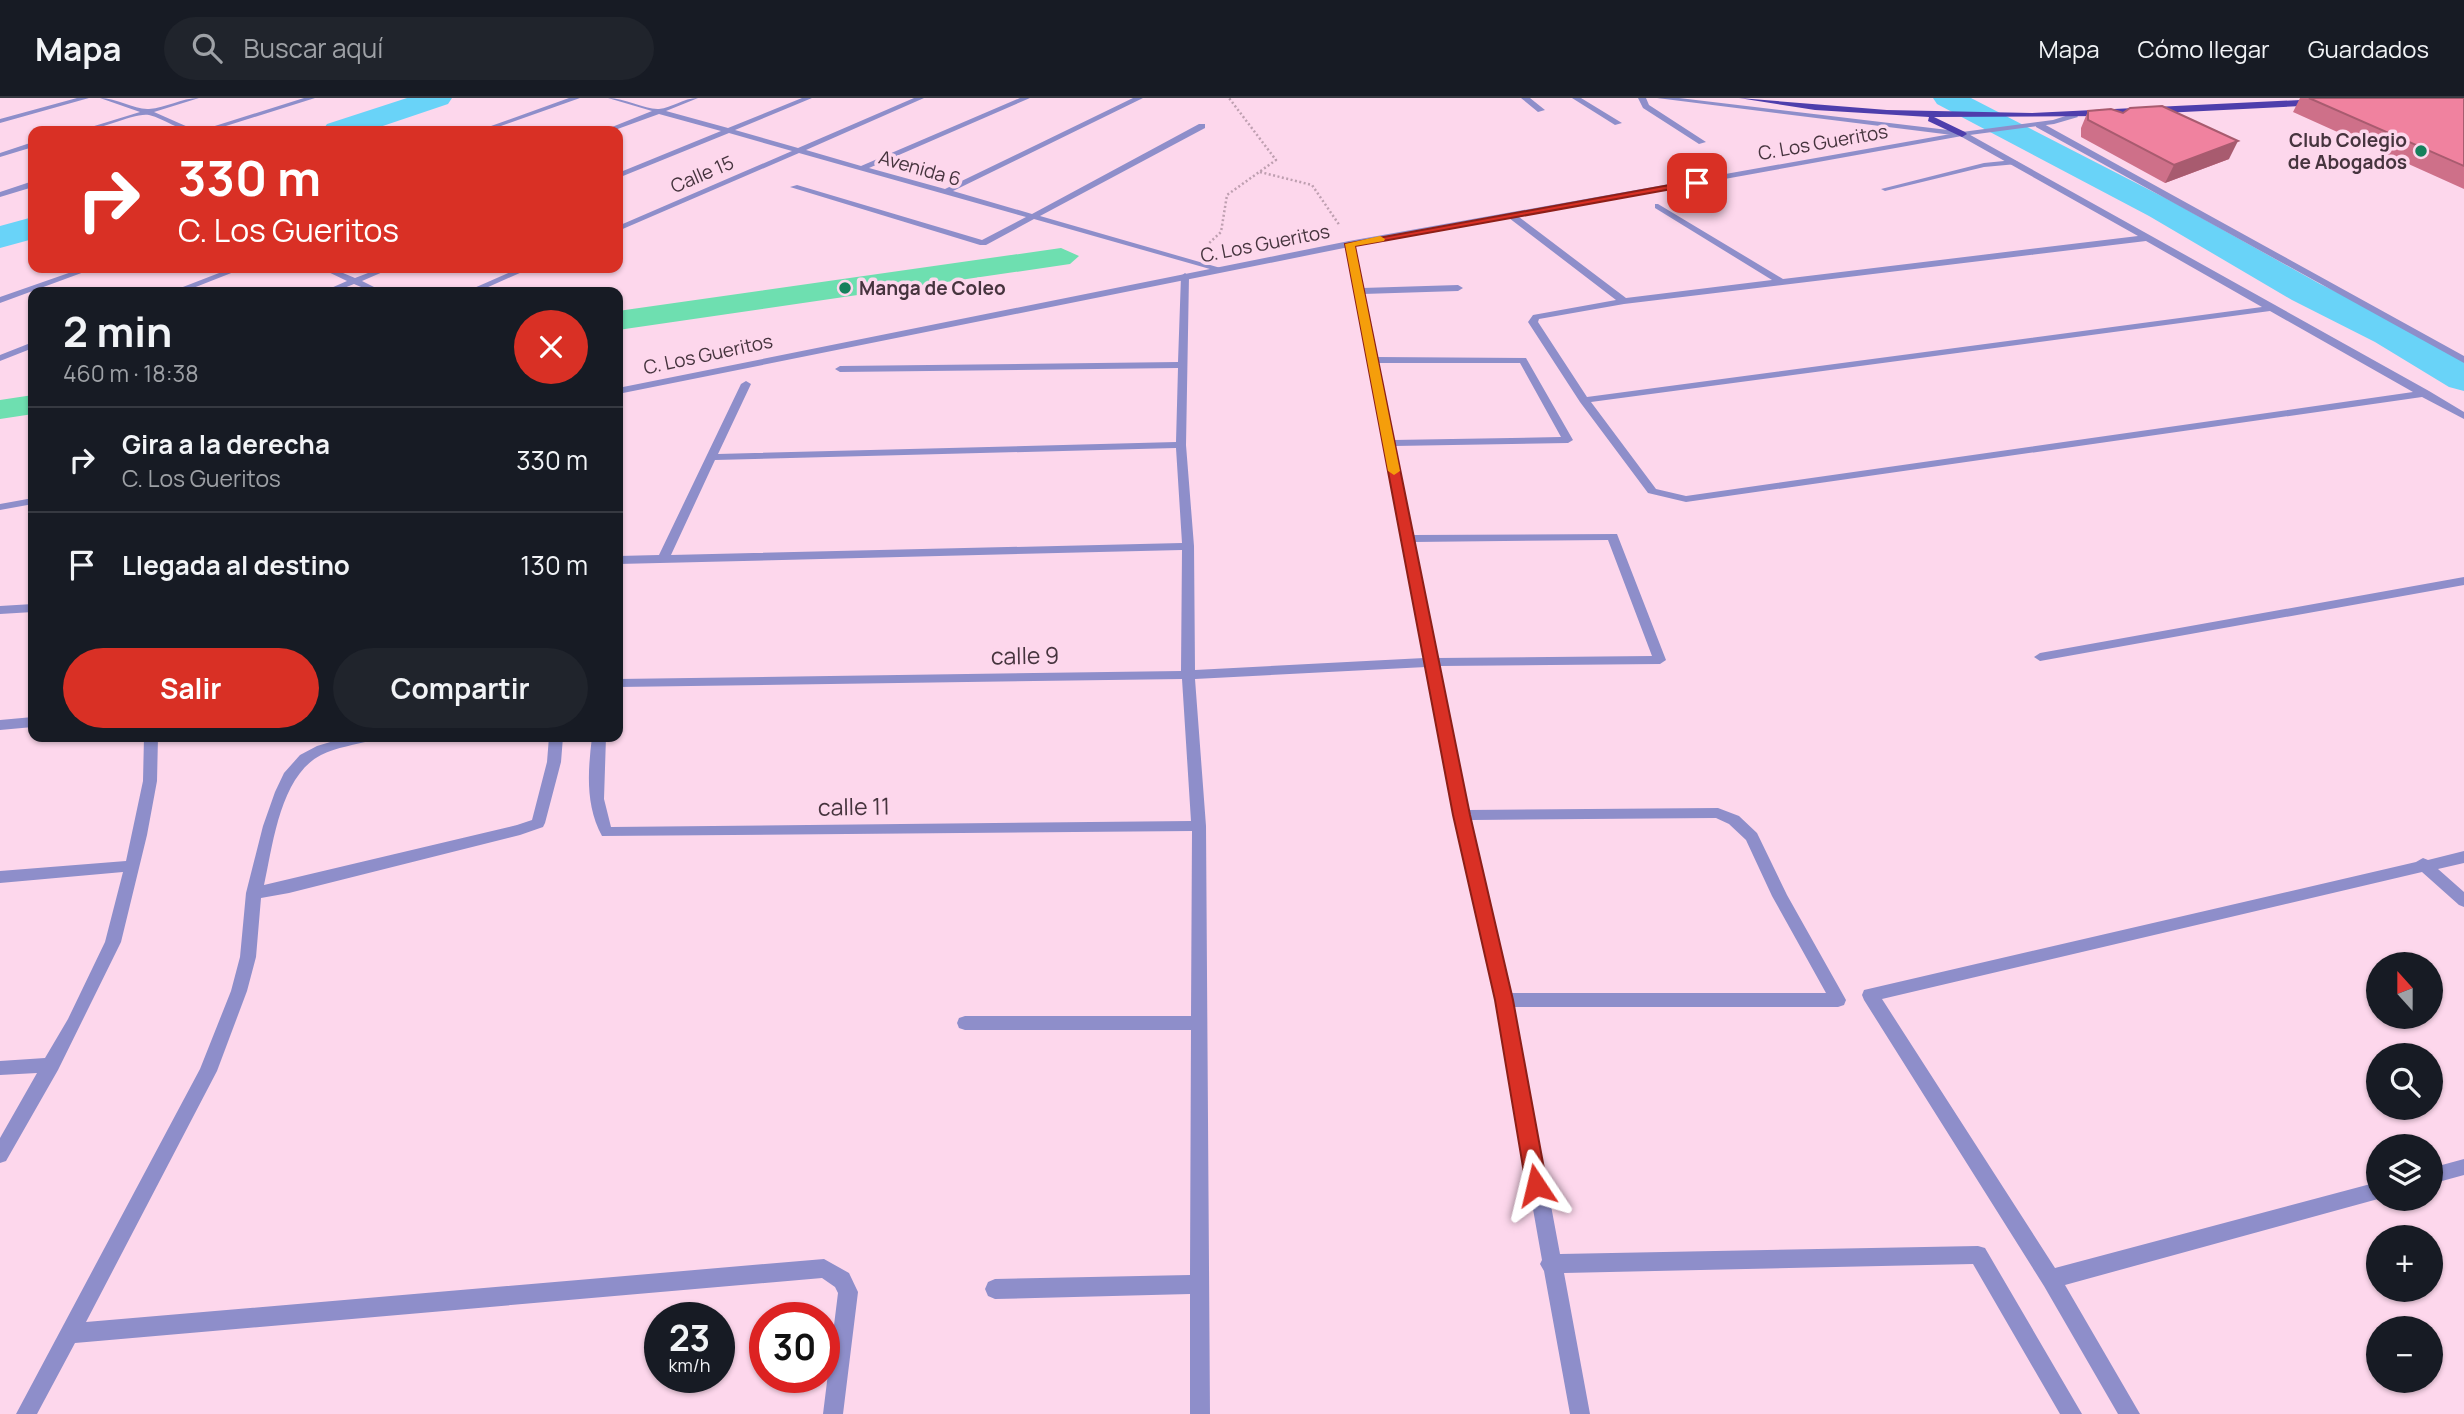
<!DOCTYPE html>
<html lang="es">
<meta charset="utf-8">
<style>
body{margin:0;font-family:Manrope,sans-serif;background:#20242c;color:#f1f3f6;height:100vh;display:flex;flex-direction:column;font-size:26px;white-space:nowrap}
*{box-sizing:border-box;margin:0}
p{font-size:23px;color:#9ea1a6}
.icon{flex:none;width:38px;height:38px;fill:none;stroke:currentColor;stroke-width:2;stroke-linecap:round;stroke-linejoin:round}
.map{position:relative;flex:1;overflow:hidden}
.drawer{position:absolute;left:28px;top:189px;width:595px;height:455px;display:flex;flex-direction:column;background:#171b24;border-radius:14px;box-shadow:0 2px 5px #0004}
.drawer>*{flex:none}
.top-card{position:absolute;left:28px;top:28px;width:595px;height:147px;border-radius:14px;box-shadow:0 2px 5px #0004;background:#d93025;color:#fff;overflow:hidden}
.needle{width:46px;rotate:339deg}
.buttons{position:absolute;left:2366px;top:854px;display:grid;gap:14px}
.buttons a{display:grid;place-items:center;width:77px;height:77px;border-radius:50%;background:#171b24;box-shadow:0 2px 5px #0004;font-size:35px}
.speed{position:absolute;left:644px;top:1204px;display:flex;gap:14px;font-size:35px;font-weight:700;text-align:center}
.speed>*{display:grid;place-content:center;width:91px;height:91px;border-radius:50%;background:#171b24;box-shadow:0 2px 5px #0004;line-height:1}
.speed small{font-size:18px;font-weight:400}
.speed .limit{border:10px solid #d22;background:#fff;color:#111}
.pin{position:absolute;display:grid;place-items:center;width:60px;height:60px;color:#fff;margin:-30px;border-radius:14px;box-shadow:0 4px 10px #0006}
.me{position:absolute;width:77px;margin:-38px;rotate:350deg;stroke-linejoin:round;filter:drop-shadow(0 0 5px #0008)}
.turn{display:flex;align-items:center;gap:24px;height:147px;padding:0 35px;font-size:32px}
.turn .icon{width:91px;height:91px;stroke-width:2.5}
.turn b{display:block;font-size:49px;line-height:60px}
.round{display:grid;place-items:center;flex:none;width:74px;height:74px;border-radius:37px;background:#20242c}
.summary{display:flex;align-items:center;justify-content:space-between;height:119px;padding:0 35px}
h1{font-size:42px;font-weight:700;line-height:52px}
.action{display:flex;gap:14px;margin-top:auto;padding:14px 35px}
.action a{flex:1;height:80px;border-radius:42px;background:#d93025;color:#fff;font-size:28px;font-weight:700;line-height:80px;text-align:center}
.action a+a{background:#20242c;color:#f1f3f6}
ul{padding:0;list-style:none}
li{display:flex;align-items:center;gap:21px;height:105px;padding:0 35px;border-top:2px solid #363941}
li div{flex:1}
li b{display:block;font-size:26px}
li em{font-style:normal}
header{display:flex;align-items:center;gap:42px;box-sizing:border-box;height:98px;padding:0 35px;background:#171b24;border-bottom:2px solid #363941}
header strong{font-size:33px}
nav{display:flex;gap:38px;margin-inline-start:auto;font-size:24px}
.search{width:490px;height:63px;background:#20242c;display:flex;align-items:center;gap:18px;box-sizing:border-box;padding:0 24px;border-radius:38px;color:#9ea1a6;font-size:26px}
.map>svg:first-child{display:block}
</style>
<header>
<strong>Mapa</strong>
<div class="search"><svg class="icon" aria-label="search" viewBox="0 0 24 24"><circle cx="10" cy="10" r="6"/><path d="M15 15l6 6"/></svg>Buscar aquí</div>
<nav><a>Mapa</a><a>Cómo llegar</a><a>Guardados</a></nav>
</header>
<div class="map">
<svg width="2464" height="1316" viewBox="0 0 2464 1316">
<rect width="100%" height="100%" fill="#fdd7ec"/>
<!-- green -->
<path fill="#6edfb0" d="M 1061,150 L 1079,158 L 1070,166 L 618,232 L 618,213 Z
M 33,297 L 33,316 L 0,321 L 0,302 Z"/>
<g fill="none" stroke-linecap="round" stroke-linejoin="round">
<!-- river -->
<path fill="#69d3f8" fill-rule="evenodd" d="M 407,0 L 452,0 L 448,6 L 368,33 L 322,33 L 327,26 Z
M 1933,0 L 1971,0 L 2173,104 L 2320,186 L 2403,226 L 2464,262 L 2464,293 L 2449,289 L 2375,244 L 2292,202 L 2149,118 L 1937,6 Z
M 33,119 L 33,141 L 0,150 L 0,128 Z"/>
<!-- path -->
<path stroke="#be9fb0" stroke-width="2.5" stroke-dasharray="2 2.5" stroke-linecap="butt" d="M 1260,74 L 1312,87 L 1340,128
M 1206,148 L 1221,134 L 1227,97 L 1276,62 L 1229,0"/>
<!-- service -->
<path fill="#8e8eca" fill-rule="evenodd" d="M 1521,0 L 1530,0 L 1545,12 L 1538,14 Z
M 1572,0 L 1581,0 L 1622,25 L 1615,27 Z
M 1638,0 L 1646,0 L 1649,7 L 1706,44 L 1699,46 L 1643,10 Z
M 2014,62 L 2018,64 L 2017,66 L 1984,69 L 1885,93 L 1881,91 L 1984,65 Z"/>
<!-- minor -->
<path fill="#8e8eca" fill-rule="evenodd" d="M 77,0 L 89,0 L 0,25 L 0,21 Z
M 100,0 C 117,0 135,12 149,11 C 166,10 181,0 199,0 L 154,14 L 197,33 C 179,34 166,21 149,17 C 135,14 99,33 78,33 L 140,14 Z
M 304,0 L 315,0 L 210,33 L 199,33 Z
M 569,0 L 580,0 L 487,33 L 477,33 Z
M 608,0 C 625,0 646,12 659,11 C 672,10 683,0 698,0 L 666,13 L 728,30 L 802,0 L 812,0 L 735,32 L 798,50 L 914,0 L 924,0 L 806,52 L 861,68 L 1020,0 L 1030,0 L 869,70 L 945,91 L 1133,0 L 1143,0 L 953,93 L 1032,116 L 1199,26 L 1205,26 L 1205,30 L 1040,118 L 1224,171 L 1217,173 L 1034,121 L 986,147 L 980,147 L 790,89 L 797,87 L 982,142 L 1026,119 L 799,55 L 618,133 L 618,128 L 792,53 L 729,35 L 618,80 L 618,75 L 721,33 L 659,16 L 612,33 L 602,33 L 652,13 Z
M 1657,0 L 1679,0 L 1965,34 L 2429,293 L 2464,314 L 2464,321 L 2422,299 L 1686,404 L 1648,395 L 1580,304 L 1528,224 L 1533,217 L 1616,202 L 1509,120 L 1509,116 L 1515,116 L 1626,200 L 1772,182 L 1655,110 L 1655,106 L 1658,106 L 1783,181 L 2138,138 L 1960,38 ZM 2146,143 L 2262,209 L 1587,299 L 1538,224 L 1539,221 L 1624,206 ZM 2270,213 L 2413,294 L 1686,398 L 1656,391 L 1591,304 Z
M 2036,25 L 2042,25 L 2464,258 L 2464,265 L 2036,29 Z
M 30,45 L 33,45 L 33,49 L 0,59 L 0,55 Z
M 30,84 L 33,84 L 33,89 L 0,99 L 0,94 Z
M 1349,143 L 1353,146 L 1362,190 L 1458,187 L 1463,190 L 1458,193 L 1363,196 L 1376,259 L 1526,260 L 1573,342 L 1568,345 L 1394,348 L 1413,437 L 1617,436 L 1666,562 L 1660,566 L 1439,568 L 1468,712 L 1718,710 L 1739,718 L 1757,735 L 1787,797 L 1846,902 L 1844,907 L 1838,909 L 1514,909 L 1560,1156 L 1978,1148 L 1985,1150 L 2082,1316 L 2060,1316 L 1973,1166 L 1564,1175 L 1590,1316 L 1570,1316 L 1544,1173 L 1540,1166 L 1542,1162 L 1496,902 L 1455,717 L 1426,569 L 1195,581 L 1206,728 L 1210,1316 L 1190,1316 L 1190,1196 L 995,1201 L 988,1198 L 985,1191 L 988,1184 L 995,1181 L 1190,1177 L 1191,932 L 965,932 L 959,930 L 957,925 L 959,920 L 965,918 L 1191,918 L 1192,733 L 602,738 C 585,707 588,672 592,639 L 606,639 L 604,701 L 611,729 L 1191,723 L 1182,581 L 618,589 L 618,581 L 1181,573 L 1182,452 L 618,466 L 618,458 L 659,457 L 741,286 L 746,283 L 751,286 L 718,356 L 1176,344 L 1178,270 L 840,274 L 835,271 L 840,268 L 1178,264 L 1181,178 L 1185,175 L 1189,178 L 1186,347 L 1194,448 L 1195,572 L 1424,560 L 1345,146 ZM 1377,265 L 1520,265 L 1561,339 L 1393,342 ZM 1176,350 L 1182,445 L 671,457 L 715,362 ZM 1608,442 L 1652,558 L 1437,560 L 1414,444 ZM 1716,720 L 1729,726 L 1746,742 L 1772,798 L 1826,895 L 1511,895 L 1471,722 Z
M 83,170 L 95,170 L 0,205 L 0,199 Z
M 232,170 L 244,170 L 183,194 L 170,194 Z
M 320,170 L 331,170 L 355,180 L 381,170 L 392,170 L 362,183 L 384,194 L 373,194 L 354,186 L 334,194 L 322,194 L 347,183 Z
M 520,170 L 531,170 L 477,194 L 465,194 Z
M 33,244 L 33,250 L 0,263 L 0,257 Z
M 2464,479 L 2464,487 L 2040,563 L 2034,559 L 2040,555 Z
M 33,506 L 33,514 L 0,516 L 0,508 Z
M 33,619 L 33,629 L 0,632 L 0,622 Z
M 144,639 L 158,639 L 157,683 L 147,737 L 121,844 L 58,972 L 6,1063 L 0,1065 L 0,1040 L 37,975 L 0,977 L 0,963 L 45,960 L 68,921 L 105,844 L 123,774 L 0,785 L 0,773 L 126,763 L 143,683 Z
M 347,639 L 375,639 L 373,642 C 355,647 337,649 321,657 C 280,678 273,747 264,787 L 517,727 L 532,722 L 547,664 L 549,639 L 563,639 L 561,664 L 545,725 L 543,729 L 520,737 L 289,795 L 261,800 L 256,859 L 247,893 L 217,973 L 86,1224 L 824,1161 L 849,1175 L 858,1194 L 843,1316 L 823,1316 L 838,1195 L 835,1189 L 822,1180 L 75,1245 L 37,1316 L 16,1316 L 200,971 L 231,893 L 240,859 L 246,795 L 263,728 L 275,694 L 284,675 L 300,657 L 317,648 Z
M 2464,753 L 2464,765 L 2438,771 L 2464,794 L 2464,809 L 2459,807 L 2422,774 L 1882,901 L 2055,1170 L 2378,1084 L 2378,1101 L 2065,1187 L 2140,1316 L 2118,1316 L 2044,1188 L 1864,902 L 1862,897 L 1864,892 L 2416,764 L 2423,760 L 2428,762 Z
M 2464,1061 L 2464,1077 L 2431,1086 L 2431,1070 Z"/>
<!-- tertiary -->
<path fill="#8e8eca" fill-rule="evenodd" d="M 2075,15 L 2078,19 L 2054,26 L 1962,38 L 1349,149 L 618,296 L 618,290 L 1349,143 L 1962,34 L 2053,22 Z
M 33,400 L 33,406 L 0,412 L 0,406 Z"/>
<!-- primary -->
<path fill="#4e3eac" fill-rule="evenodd" d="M 1739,0 L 1887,12 L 2032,15 L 2321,1 L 2325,4 L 2321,7 L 2104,18 L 1934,19 L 1965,34 L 1967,36 L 1962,39 L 1928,23 L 1929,19 L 1815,12 Z"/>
</g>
<!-- wall -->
<path fill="#ce7089" d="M 2300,0 L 2464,0 L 2464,91 L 2293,14 Z
M 2088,13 L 2229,61 L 2165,85 L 2081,39 L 2081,30 Z"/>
<!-- shaded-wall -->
<path fill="#a85b6f" d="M 2238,43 L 2229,61 L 2165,85 L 2174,67 Z"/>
<!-- building -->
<path fill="#f0829f" stroke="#a85b6f" stroke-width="2" d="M 2309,0 L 2464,0 L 2464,68 Z
M 2162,8 L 2238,43 L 2174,67 L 2088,22 L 2088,13 L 2111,11 L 2123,15 L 2130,10 Z"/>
<!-- route -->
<path fill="#d93025" stroke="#8d1f18" stroke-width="2" d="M 1697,82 L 1700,83 L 1700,86 L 1355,148 L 1470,717 L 1513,902 L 1547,1087 L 1544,1094 L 1536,1096 L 1529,1094 L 1526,1087 L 1495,902 L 1453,717 L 1345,146 Z"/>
<!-- slow -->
<path fill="#f59e0b" d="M 1380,138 L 1385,141 L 1384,143 L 1355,148 L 1400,373 L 1394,377 L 1388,373 L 1345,146 Z"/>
<!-- markers -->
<g fill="#15805c" stroke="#fdd7ec" stroke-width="2.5">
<circle cx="2421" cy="53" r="7"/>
<circle cx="845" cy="190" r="7"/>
</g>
<g text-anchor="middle" stroke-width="7" stroke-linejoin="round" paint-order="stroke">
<!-- far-poi labels -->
<g font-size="19" font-weight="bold" fill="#46343e" stroke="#fdd7ec" text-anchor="end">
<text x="2407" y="49">Club Colegio<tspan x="2407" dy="22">de Abogados</tspan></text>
<text x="859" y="197" text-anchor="start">Manga de Coleo</text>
</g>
<!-- far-street labels -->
<g font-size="19" fill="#46343e" stroke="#fdd7ec">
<text transform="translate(1823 44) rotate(-10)" y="7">C. Los Gueritos</text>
<text transform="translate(920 70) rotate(16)" y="7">Avenida 6</text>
<text transform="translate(702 76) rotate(-23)" y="7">Calle 15</text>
<text transform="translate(1265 145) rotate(-11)" y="7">C. Los Gueritos</text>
<text transform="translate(708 256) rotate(-12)" y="7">C. Los Gueritos</text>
</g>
<!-- street labels -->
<g font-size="23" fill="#46343e" stroke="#fdd7ec">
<text transform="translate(1025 558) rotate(-1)" y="8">calle 9</text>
<text transform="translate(854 709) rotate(-1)" y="8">calle 11</text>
</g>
</g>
</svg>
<div class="buttons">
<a><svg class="needle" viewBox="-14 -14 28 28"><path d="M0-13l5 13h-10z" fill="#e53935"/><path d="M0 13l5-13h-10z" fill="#9ea1a6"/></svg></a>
<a><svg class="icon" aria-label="search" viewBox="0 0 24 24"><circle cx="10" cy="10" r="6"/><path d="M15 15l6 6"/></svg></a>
<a><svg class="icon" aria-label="layers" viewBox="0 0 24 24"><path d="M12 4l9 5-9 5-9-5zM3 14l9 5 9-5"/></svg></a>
<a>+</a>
<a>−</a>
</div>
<div class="speed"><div>23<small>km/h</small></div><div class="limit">30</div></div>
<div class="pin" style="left:1697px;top:85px;background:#d93025"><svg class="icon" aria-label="arrive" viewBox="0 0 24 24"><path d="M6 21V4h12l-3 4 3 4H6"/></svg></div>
<svg class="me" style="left:1536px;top:1087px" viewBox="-20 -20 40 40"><path d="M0-17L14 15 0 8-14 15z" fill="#d93025" stroke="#fff" stroke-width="4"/></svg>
<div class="top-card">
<div class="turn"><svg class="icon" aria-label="right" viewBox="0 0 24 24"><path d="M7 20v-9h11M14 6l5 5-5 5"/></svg><div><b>330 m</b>C. Los Gueritos</div></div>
</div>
<section class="drawer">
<div class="summary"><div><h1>2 min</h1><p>460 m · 18:38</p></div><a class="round" style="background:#d93025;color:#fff"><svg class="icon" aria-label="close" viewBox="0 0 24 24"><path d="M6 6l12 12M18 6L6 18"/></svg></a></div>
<ul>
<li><svg class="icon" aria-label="right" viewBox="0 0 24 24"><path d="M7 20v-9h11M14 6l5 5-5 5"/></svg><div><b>Gira a la derecha</b><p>C. Los Gueritos</p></div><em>330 m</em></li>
<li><svg class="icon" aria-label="arrive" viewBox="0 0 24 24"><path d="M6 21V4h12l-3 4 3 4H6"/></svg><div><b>Llegada al destino</b></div><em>130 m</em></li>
</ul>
<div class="action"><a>Salir</a><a>Compartir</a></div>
</section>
</div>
